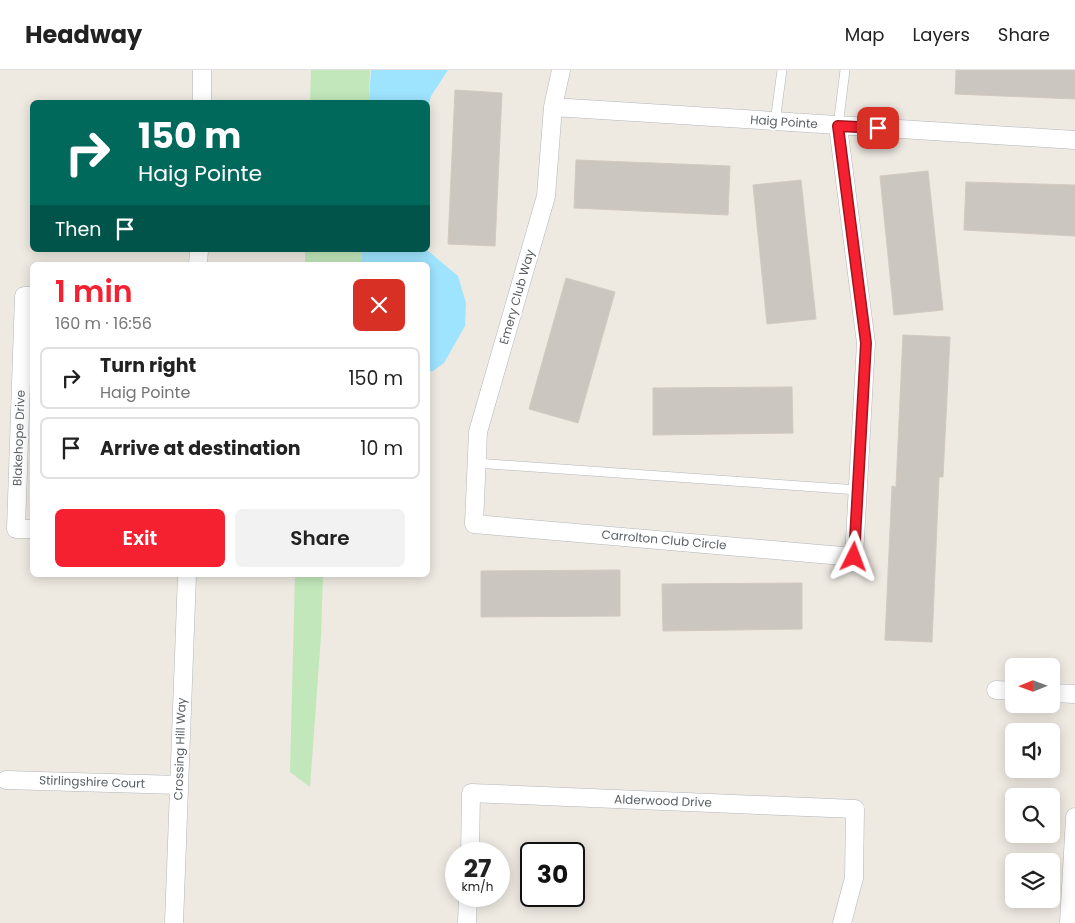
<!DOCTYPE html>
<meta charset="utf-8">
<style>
body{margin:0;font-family:Poppins,sans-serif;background:#f2f2f2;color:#222;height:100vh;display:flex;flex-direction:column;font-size:19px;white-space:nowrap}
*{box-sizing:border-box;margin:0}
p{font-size:16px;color:#767676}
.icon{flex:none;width:28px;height:28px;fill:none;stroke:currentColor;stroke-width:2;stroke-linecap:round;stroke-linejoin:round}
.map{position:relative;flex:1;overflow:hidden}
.details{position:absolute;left:30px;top:192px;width:400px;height:315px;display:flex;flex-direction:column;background:#fff;border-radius:8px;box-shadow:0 2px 12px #0003}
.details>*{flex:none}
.banner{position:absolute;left:30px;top:30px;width:400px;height:152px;border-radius:8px;box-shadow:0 2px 12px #0003;background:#00695c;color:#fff;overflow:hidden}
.needle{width:32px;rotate:269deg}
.tools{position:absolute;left:1005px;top:588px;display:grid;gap:10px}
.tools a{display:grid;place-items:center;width:55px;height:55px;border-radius:8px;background:#fff;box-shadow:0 2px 12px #0003;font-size:25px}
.speed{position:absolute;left:445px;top:772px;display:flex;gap:10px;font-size:25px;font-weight:700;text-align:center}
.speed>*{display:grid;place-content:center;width:65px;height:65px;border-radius:50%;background:#fff;box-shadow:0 2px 12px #0003;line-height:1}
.speed small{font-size:12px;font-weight:400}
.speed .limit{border:2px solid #111;border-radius:8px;background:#fff;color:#111}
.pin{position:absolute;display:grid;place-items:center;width:42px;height:42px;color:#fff;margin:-21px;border-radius:10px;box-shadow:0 2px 8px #0006}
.me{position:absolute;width:55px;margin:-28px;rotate:3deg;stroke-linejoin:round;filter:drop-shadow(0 0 4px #0008)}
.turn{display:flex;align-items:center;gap:18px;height:105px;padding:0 25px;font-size:22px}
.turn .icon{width:65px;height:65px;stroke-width:2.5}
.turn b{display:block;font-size:35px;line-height:42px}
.then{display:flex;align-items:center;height:48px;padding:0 25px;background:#0003;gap:10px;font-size:19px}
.round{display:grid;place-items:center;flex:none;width:52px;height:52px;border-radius:8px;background:#f2f2f2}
.overview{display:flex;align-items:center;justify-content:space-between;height:85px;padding:0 25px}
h1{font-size:30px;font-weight:600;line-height:38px;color:#f52030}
.cta{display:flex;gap:10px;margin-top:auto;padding:10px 25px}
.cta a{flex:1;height:58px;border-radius:8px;background:#f52030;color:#fff;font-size:20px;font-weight:600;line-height:58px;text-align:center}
.cta a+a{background:#f2f2f2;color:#222}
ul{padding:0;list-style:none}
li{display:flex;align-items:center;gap:15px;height:62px;margin:0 10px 8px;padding:0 15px;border:2px solid #e0e0e0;border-radius:8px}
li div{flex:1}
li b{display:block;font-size:19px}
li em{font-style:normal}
header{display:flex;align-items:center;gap:30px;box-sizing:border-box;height:70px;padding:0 25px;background:#fff;border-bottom:1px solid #e0e0e0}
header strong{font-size:24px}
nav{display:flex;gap:28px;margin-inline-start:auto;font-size:18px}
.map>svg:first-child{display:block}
</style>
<header>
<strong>Headway</strong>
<nav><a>Map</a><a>Layers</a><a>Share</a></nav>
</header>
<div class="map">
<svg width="1075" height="853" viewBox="0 0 1075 853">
<rect width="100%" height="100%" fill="#eee9e1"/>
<!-- green -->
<path fill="#c2e7bb" d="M 311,0 L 370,0 L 369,32 L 310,32 Z
M 305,180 L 362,180 L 361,195 L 305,195 Z
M 295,505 L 323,505 L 321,566 L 310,717 L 290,702 Z"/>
<!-- water -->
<path fill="#9fe4ff" d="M 371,0 L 448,0 L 431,26 L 428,38 L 428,32 L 369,32 Z
M 362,180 L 427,180 L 458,206 L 466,233 L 465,256 L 444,293 L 433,301 L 428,302 L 428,195 L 361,195 Z"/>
<!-- building -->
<path fill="#cbc6c0" stroke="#d3c9bf" d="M 956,0 L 1075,0 L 1075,29 L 955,24 Z
M 455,20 L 502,23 L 495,176 L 448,174 Z
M 576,90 L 730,96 L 728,145 L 574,138 Z
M 928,101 L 943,240 L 894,245 L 880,106 Z
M 801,110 L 816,249 L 767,254 L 753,115 Z
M 966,112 L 1075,115 L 1075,166 L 964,160 Z
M 566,208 L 615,222 L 578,353 L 529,339 Z
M 903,265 L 950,267 L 943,407 L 939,407 L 932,572 L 885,570 L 892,416 L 896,417 Z
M 792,317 L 793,363 L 653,365 L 653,318 Z
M 620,500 L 620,546 L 481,547 L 481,501 Z
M 802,513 L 802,559 L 663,561 L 662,514 Z"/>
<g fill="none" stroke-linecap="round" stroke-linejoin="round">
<defs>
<path id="lane" d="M 775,52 L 782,0
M 838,56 L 845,0
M 476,393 L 858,420"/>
<path id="street" d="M 561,0 L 553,37 L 546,126 L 478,362 L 474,454 L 854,487 L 866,273 L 838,56
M 202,32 L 202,0
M 553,37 L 1075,70
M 198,195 L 199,180
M 32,226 L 24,226 L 16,459 L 32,459
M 996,620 L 1014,621
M 1051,623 L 1075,624
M 6,710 L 179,715
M 470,784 L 471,723 L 855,739 L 854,808 L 842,853
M 174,853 L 187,505
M 467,853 L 468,826
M 1069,853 L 1075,747"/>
</defs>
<!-- lane casing -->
<use href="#lane" stroke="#b2b6ba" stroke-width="10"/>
<!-- street casing -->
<use href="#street" stroke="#b2b6ba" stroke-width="19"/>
<!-- lane -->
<use href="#lane" stroke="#fff" stroke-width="9"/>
<!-- street -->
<use href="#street" stroke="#fff" stroke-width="18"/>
</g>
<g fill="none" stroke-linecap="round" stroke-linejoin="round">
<defs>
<path id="route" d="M 854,487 L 866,273 L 838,56 L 878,58"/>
</defs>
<!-- route casing -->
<use href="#route" stroke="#9f151f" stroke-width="12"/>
<!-- route -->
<use href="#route" stroke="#f52030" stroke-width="9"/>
</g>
<g text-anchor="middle" stroke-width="4.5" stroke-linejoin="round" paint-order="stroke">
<!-- street labels -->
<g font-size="12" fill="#595f63" stroke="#fff">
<text transform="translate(784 52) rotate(4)" y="4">Haig Pointe</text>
<text transform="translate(517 227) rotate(-74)" y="4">Emery Club Way</text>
<text transform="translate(19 368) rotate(-88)" y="4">Blakehope Drive</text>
<text transform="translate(664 470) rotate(5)" y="4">Carrolton Club Circle</text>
<text transform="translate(180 679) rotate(-88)" y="4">Crossing Hill Way</text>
<text transform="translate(92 712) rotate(2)" y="4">Stirlingshire Court</text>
<text transform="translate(663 731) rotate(2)" y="4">Alderwood Drive</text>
</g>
</g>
</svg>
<div class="tools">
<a><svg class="needle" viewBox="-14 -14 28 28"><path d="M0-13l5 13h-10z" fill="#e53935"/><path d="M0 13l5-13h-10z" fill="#767676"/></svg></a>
<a><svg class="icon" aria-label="sound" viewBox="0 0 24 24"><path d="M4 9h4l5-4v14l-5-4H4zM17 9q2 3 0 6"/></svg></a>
<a><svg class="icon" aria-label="search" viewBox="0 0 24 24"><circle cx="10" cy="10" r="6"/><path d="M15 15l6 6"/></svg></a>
<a><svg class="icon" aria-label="layers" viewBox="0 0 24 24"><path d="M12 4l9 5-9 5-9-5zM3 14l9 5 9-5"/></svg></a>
</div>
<div class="speed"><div>27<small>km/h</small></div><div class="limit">30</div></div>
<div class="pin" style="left:878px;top:58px;background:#d93025"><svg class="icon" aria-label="arrive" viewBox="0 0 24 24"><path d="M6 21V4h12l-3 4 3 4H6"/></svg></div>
<svg class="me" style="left:854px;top:487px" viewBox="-20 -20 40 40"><path d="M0-17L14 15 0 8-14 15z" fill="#f52030" stroke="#fff" stroke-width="4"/></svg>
<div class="banner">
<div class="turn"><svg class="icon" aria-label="right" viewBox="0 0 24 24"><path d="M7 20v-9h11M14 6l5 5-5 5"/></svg><div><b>150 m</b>Haig Pointe</div></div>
<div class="then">Then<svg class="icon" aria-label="arrive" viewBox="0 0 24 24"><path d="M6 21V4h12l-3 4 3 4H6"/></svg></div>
</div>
<section class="details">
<div class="overview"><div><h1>1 min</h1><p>160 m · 16:56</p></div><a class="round" style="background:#d93025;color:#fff"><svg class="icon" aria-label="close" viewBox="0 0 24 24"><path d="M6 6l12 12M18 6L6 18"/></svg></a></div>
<ul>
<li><svg class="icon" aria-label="right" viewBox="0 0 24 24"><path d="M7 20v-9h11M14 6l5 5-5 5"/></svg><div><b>Turn right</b><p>Haig Pointe</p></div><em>150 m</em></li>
<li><svg class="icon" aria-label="arrive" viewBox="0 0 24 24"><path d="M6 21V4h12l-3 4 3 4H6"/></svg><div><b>Arrive at destination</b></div><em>10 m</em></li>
</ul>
<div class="cta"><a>Exit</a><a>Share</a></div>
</section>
</div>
